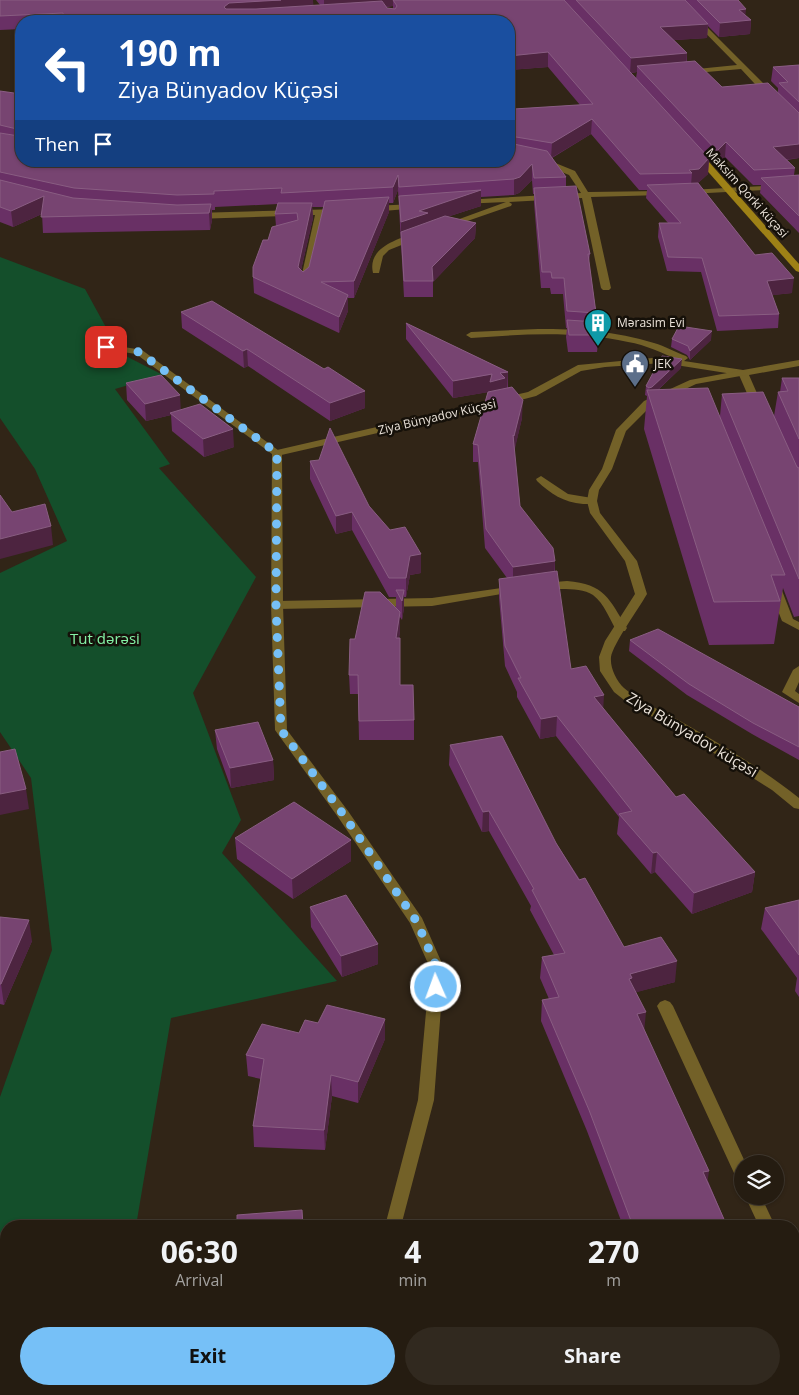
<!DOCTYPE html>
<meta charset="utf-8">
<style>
body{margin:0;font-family:"Open Sans",sans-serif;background:#31291f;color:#f1f3f6;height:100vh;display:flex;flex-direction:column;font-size:19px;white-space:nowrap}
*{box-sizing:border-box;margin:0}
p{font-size:16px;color:#a3a19f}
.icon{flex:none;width:28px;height:28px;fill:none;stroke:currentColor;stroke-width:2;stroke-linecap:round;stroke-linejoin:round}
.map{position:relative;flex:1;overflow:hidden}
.panel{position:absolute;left:0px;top:1220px;width:800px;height:175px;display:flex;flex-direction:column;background:#251c11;border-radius:20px 20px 0 0;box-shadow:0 1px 4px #0004,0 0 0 1px #423a31}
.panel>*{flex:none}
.top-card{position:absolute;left:15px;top:15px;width:500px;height:152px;border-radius:20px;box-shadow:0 1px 4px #0004,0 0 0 1px #423a31;background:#1a4fa0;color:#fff;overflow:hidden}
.fabs{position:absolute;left:734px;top:1155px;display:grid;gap:10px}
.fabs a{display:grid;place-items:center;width:50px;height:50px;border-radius:50%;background:#251c11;box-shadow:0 1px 4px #0004,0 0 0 1px #423a31;font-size:25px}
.pin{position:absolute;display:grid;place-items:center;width:42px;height:42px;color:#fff;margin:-21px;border-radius:10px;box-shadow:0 2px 8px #0006}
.me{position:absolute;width:55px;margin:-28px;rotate:358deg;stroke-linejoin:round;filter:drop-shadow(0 0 4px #0008)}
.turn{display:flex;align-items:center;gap:18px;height:105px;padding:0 20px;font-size:22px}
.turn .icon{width:65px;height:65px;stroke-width:2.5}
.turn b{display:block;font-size:35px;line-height:42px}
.then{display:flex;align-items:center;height:48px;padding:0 20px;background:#0003;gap:10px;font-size:19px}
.eta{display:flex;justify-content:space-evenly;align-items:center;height:85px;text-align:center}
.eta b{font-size:30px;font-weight:700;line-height:35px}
.primary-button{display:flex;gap:10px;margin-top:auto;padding:10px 20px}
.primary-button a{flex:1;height:58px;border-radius:30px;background:#76c0f7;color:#111;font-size:20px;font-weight:700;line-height:58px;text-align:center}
.primary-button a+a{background:#31291f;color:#f1f3f6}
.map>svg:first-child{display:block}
</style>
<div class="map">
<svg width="799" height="1395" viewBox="0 0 799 1395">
<rect width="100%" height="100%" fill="#312517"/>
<!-- green -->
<path fill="#144f2b" d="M 0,257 L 85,289 L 120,353 L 163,375 L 115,389 L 170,464 L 159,468 L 256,577 L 193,693 L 241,820 L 222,853 L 337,981 L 171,1018 L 136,1226 L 6,1226 L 6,1389 L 147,1389 L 145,1395 L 0,1395 L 0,1097 L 52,950 L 31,778 L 0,732 L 0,573 L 67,541 L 35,469 L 0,418 Z"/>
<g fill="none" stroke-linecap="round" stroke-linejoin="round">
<!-- lane -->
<path fill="#736128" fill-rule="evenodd" d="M 538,329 C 577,329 616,331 654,343 C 665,346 675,352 686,356 L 688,358 L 684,361 L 743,370 L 799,360 L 799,366 L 749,375 L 763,407 L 758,410 L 753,407 L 739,375 L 663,363 L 605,367 L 581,371 L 536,396 L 513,402 L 277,456 L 272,453 L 277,450 L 528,392 L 578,365 L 663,357 L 679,360 C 662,353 646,345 628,342 C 577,331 523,334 471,338 L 466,335 L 471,332 Z
M 541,476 L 568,494 L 592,498 L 597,501 C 593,505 589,504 583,504 C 563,502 551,494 537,481 L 536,479 Z
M 567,581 C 605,584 609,599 627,628 L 625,631 L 617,631 C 609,619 605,604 593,595 C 577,584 544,593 537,586 L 543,583 Z
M 775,585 L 781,588 L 793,619 L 799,622 L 799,630 L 782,621 L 769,588 Z
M 515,586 L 519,587 L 521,589 L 519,591 L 432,606 L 277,609 L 271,605 L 277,601 L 432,598 Z
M 799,666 L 799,682 L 795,691 L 799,694 L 799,703 L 782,692 L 793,670 Z"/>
<!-- street -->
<path fill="#736128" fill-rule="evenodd" d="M 673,0 L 680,0 L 774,94 L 774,98 L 768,98 L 741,69 L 684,74 L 683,72 L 687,70 L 737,65 Z
M 542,160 L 548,160 L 575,171 L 588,192 L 662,191 L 666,193 L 662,195 L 591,197 L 611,288 L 609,290 L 603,290 L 601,288 L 582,198 L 509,202 L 512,204 L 511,206 L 450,227 L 443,225 L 506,202 L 461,204 L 460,202 L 464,200 L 581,193 L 569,175 L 542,164 Z
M 799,184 L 799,188 L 689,194 L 685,192 L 689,190 Z
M 415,204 L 419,206 L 418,208 L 372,212 L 368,209 L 372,206 Z
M 340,209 L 343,210 L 343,214 L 324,215 L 308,283 L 304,286 L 300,283 L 315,215 L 195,219 L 191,216 L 195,213 Z
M 416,233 L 420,236 L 419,238 L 389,250 L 383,256 L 379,273 L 373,273 C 367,248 397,239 416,233 Z
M 106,344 L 142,350 L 282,453 L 283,605 L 287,730 L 348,811 L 422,918 L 444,968 L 434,1100 L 401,1226 L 385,1226 L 418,1100 L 430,968 L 410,923 L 338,817 L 275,730 L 271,605 L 272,454 L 136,354 L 103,349 L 103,345 Z
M 743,370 L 746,371 L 746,375 L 696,384 L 652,405 L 626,431 L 612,469 L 599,490 L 597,501 L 600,513 L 637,561 L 647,594 C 639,608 613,644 611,657 C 610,668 616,680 624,688 C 641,703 661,710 680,721 C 720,744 763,769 799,798 L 799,809 L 794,808 L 772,790 L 671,726 L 633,707 L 614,692 L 600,671 L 599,657 L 605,641 L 635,594 L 625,561 L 590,513 L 587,501 L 589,490 L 602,469 L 616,430 L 644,401 L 690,380 Z
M 665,1000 L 670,1002 L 673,1006 L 746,1164 L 742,1164 L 742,1179 L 736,1178 L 734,1173 L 657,1006 L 660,1002 Z
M 745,1196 L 761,1196 L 775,1226 L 759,1226 Z
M 794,1263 L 799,1264 L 799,1284 L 794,1282 Z
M 357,1389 L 375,1389 L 377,1395 L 359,1395 Z"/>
<!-- secondary -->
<path fill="#9e8116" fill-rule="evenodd" d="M 695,153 L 701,153 L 799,264 L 799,272 L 796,271 L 695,157 Z"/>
</g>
<!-- wall -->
<path fill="#693065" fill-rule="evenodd" d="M 0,0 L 313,0 L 313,6 L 320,5 L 316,0 L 738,0 L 745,15 L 751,20 L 750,34 L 719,37 L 708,26 L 707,38 L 674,40 L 687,53 L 687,62 L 722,87 L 778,93 L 778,88 L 771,81 L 773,67 L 799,65 L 799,158 L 787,160 L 795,168 L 794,175 L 799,175 L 799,233 L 760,193 L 761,185 L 753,185 L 725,157 L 715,166 L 709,159 L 708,174 L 698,183 L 755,255 L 792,293 L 772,295 L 779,314 L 778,328 L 717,331 L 701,272 L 667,271 L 658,237 L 659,223 L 668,223 L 646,198 L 647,190 L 639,190 L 591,134 L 552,158 L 566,177 L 566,186 L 590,254 L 589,262 L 596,313 L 595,322 L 599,335 L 597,352 L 568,352 L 566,337 L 567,328 L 566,328 L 563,294 L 551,294 L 550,288 L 541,288 L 534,203 L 534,194 L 533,194 L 532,180 L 519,193 L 514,195 L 481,197 L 481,206 L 447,217 L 476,223 L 475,238 L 433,282 L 433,297 L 404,297 L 398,190 L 393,203 L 389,203 L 389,212 L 354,298 L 348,298 L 348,311 L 339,333 L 254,293 L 253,277 L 268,240 L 276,226 L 275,214 L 278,204 L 215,207 L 215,210 L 212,210 L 212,220 L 210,230 L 43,233 L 42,214 L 13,227 L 0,222 L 0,91 L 21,94 L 21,161 L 509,161 L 509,103 L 514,109 L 580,105 L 548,67 L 509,70 L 509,21 L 21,21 L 21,29 L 0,30 ZM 393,6 L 393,9 L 387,8 L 386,7 ZM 637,72 L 636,78 L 631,73 ZM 312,207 L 324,207 L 309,267 L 303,272 L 301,270 L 313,218 Z
M 181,312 L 365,408 L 330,421 L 248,366 L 244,368 L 182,328 Z
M 406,323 L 508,372 L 508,387 L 522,418 L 514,451 L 520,506 L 555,561 L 555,571 L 571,669 L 676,797 L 755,872 L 752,892 L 692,914 L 655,872 L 651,874 L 617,834 L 619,817 L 556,736 L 540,739 L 517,697 L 517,692 L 505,666 L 499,598 L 499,579 L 507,578 L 485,548 L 478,462 L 473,462 L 473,444 L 488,392 L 453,398 L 406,339 Z
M 672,339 L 711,340 L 690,360 L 687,355 L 671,347 Z
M 681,368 L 658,390 L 720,416 L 722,394 L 774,416 L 778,392 L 780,392 L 782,378 L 799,378 L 799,616 L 794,617 L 783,588 L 774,644 L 709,645 L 644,429 L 647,396 L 645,395 L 646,386 Z
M 126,383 L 181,410 L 234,447 L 204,457 L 172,431 L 171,415 L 146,421 L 127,400 Z
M 310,461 L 369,506 L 421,573 L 410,575 L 406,597 L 404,597 L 404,608 L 402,620 L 400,617 L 400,631 L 399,638 L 400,685 L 414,720 L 414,740 L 359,740 L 358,694 L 350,694 L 349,675 L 355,639 L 396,607 L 396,597 L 389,597 L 352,530 L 336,534 L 310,479 Z
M 630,640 L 799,707 L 799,760 L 752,734 L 687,695 L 629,651 Z
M 215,730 L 273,760 L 274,780 L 231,788 L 217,749 Z
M 450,745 L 556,843 L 624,947 L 675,982 L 636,992 L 644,1030 L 727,1226 L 623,1226 L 587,1131 L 541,1021 L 542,1000 L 549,999 L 540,978 L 542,957 L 554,955 L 530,910 L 531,906 L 489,831 L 482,832 L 449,765 Z
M 235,838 L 351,861 L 293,899 L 237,859 Z
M 799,900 L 799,997 L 795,991 L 797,978 L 761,929 L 765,908 Z
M 310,907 L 378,964 L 342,977 L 311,927 Z
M 0,917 L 32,941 L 4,1005 L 0,1004 Z
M 299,1033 L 385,1039 L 358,1103 L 332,1096 L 325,1150 L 254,1147 L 253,1126 L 261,1079 L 248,1076 L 246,1055 Z
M 249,1389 L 312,1389 L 312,1395 L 250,1395 Z
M 686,1389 L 794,1389 L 798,1395 L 685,1395 Z"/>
<!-- shaded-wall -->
<path fill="#4d2440" d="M 281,0 L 313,0 L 314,11 L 230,17 L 224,7 L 229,3 Z
M 324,0 L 482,0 L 393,0 L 393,6 L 324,11 Z
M 746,9 L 745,21 L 751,20 L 750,34 L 719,37 L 720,23 L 739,10 Z
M 708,24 L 707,38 L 659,41 L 660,27 Z
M 548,52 L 548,67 L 509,70 L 509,56 Z
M 687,53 L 686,68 L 637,66 L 637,72 L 630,73 L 631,58 Z
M 592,119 L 591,134 L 551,158 L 552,143 Z
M 726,142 L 725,157 L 715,166 L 717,151 Z
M 799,144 L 799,158 L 771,161 L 773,147 Z
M 709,158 L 708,174 L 697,184 L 691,185 L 692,173 L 689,170 Z
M 532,164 L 532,180 L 519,193 L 514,195 L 514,179 Z
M 398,175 L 398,190 L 393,203 L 393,187 Z
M 481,190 L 481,206 L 428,223 L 401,238 L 401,222 L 419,211 Z
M 44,196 L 46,212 L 13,227 L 11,211 Z
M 389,197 L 389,212 L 354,298 L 354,281 Z
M 312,203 L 313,218 L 298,283 L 298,267 Z
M 211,204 L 212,220 L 210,230 L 209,213 Z
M 476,223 L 475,238 L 433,282 L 432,267 Z
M 794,278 L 792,293 L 766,296 L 767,281 Z
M 348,295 L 348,311 L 339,333 L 339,317 Z
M 712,331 L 711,340 L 690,360 L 690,351 Z
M 247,349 L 248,366 L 244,368 L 243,351 Z
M 682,359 L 681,368 L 652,395 L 648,394 L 649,388 Z
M 508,372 L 507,389 L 453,398 L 453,381 Z
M 365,391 L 365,408 L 330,421 L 330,403 Z
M 180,395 L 181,413 L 170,413 L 171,415 L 146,421 L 145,404 Z
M 523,400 L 522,418 L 514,453 L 514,436 Z
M 233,429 L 234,447 L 204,457 L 203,439 Z
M 352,512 L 352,530 L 336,534 L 336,516 Z
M 51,526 L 53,545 L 0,559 L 0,539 Z
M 421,554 L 421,573 L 410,575 L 406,597 L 406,578 L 410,556 Z
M 555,561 L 554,580 L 513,586 L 513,567 Z
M 404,590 L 404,608 L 402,620 L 402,601 Z
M 400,612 L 400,631 L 396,658 L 396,638 Z
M 604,695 L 603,714 L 594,697 Z
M 557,716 L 556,736 L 540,739 L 541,719 Z
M 273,760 L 274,780 L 231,788 L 230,768 Z
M 26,789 L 29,809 L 0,815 L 0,794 Z
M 489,811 L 489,831 L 482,832 L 483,812 Z
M 351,840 L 351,861 L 293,899 L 292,879 Z
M 657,852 L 655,872 L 651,874 L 653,853 Z
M 755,872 L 752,892 L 692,914 L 694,893 Z
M 29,920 L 32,941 L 4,1005 L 1,984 Z
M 378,944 L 378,964 L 342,977 L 341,956 Z
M 677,961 L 675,982 L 630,994 L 630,974 Z
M 646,1012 L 644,1033 L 637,1014 Z
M 385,1019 L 385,1039 L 358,1103 L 358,1082 Z
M 331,1075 L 332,1096 L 325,1150 L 324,1130 Z
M 709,1171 L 706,1192 L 703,1172 Z
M 258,1389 L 312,1389 L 312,1395 L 253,1395 L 252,1390 Z"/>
<!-- building -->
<path fill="#774471" stroke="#895d82" d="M 0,0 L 281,0 L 229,3 L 224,7 L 226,9 L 256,9 L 382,1 L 387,8 L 395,9 L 397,6 L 393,0 L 564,0 L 709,158 L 699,169 L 689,170 L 692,173 L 640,174 L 592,119 L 552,143 L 510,136 L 509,137 L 509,103 L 514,109 L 593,104 L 548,52 L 509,56 L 509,21 L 70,21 L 64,20 L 63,13 L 0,16 Z
M 576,0 L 685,0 L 708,24 L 660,27 L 687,53 L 631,58 Z
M 697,0 L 738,0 L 746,9 L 739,10 L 751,20 L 720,23 Z
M 695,61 L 722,87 L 768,83 L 799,113 L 799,144 L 773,147 L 795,168 L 754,170 L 726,142 L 717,151 L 637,66 Z
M 799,65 L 799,102 L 779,83 L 788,82 L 773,67 Z
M 0,91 L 21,94 L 21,161 L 509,161 L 509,142 L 509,143 L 547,151 L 566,177 L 534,178 L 532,164 L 520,177 L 514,179 L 399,187 L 398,175 L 393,187 L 281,193 L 282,188 L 214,191 L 214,194 L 177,195 L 74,188 L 0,172 L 0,133 L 19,136 L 21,135 L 21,130 L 0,125 Z
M 799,175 L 799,216 L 761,178 Z
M 0,180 L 73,198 L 177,205 L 211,204 L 209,213 L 41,217 L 44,196 L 11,211 L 0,207 Z
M 698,183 L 755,255 L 772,253 L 794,278 L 767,281 L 779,314 L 719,316 L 702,258 L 668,257 L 659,223 L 681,223 L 647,185 Z
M 576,186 L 590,254 L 588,254 L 596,313 L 567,311 L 564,278 L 552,278 L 551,272 L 542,272 L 534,188 Z
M 481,190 L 419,211 L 428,213 L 401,222 L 399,196 Z
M 389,197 L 354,281 L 321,282 L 348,295 L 339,317 L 253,277 L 253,267 L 263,240 L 268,240 L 272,227 L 298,220 L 297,213 L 275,214 L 278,203 L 312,203 L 298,267 L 303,272 L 309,267 L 325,201 Z
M 445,216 L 476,223 L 432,267 L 433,281 L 404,281 L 401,232 Z
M 212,301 L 324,369 L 328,367 L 365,391 L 330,403 L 247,349 L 243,351 L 181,312 Z
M 567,320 L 597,322 L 599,335 L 569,335 Z
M 406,323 L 508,372 L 500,373 L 505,378 L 490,382 L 492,374 L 453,381 Z
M 679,326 L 712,331 L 690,351 L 688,346 L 672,339 Z
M 662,356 L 682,359 L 652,387 L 649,388 L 646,386 Z
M 161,375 L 180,395 L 145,404 L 126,383 Z
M 782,378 L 799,378 L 799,439 L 778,392 L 788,391 Z
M 512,387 L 523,400 L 514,436 L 513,435 L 520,506 L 553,548 L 555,561 L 513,567 L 486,529 L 478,445 L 473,444 L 488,392 Z
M 708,388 L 785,575 L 771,575 L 780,601 L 714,602 L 647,390 Z
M 763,392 L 797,467 L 799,468 L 799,579 L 722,394 Z
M 200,404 L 233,429 L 203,439 L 170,413 Z
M 330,428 L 369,506 L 390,530 L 405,527 L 421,554 L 410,556 L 406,578 L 389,578 L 352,512 L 336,516 L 310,461 L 319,460 Z
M 0,495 L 12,512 L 45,504 L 51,526 L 0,539 Z
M 557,571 L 571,669 L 586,666 L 604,695 L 594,697 L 676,797 L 684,794 L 755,872 L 694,893 L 657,852 L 653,853 L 619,814 L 632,811 L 557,716 L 541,719 L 518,678 L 521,678 L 505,646 L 499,579 Z
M 396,590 L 404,590 L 402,601 Z
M 365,592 L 380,592 L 400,612 L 396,638 L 400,638 L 400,685 L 413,685 L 414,720 L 359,721 L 358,675 L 349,675 L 350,639 L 355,639 Z
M 658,629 L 799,707 L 799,747 L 753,723 L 689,684 L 630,640 Z
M 258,722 L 273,760 L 230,768 L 215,730 Z
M 502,736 L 556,843 L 579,880 L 585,878 L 624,947 L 661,937 L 677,961 L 630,974 L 632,978 L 629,979 L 646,1012 L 637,1014 L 709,1171 L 703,1172 L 727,1226 L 633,1226 L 589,1110 L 542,1000 L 559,997 L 542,957 L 565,953 L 532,890 L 534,889 L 489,811 L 483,812 L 450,745 Z
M 15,749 L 26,789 L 0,794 L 0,752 Z
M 294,802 L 351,840 L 292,879 L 235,838 Z
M 346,895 L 378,944 L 341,956 L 310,907 Z
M 799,900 L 799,955 L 765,908 Z
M 0,917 L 29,920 L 1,984 L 0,984 Z
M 327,1005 L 385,1019 L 358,1082 L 331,1075 L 324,1130 L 253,1126 L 264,1059 L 246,1055 L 262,1024 L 299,1033 L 305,1020 L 318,1023 Z
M 302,1210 L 303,1226 L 237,1226 L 237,1215 Z
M 794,1387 L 798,1395 L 692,1395 L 689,1389 L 794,1389 Z
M 523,1389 L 543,1389 L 556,1395 L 519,1395 Z"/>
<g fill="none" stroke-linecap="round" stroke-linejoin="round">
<!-- route -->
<path stroke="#76c0f7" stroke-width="9" stroke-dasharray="0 16.2" d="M 106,347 L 139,352 L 277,453 L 276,605 L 281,730 L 343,814 L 417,922 L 437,968 L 436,987"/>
</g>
<!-- icons -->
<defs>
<symbol id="building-pin" viewBox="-11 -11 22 30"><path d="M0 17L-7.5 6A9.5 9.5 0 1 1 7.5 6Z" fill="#0f9aa8" stroke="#151009"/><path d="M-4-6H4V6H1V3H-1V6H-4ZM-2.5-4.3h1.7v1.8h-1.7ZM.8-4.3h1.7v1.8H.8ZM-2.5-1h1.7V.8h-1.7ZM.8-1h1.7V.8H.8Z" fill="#fff"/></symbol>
<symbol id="civic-pin" viewBox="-11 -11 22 30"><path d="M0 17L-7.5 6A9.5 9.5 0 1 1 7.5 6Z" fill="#5c6f8a" stroke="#151009"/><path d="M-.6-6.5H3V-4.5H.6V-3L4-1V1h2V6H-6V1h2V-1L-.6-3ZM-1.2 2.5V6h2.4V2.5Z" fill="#fff"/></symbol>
</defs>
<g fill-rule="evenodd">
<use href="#building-pin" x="582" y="307" width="32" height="43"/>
<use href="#civic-pin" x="619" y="348" width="32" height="43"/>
</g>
<g text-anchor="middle" stroke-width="5" stroke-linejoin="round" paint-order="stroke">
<!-- far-street labels -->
<g font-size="12" fill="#ebe3da" stroke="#151009">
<text transform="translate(747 193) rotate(48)" y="4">Maksim Qorki küçəsi</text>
<text transform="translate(437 417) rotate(-13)" y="4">Ziya Bünyadov Küçəsi</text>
</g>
<!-- far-poi labels -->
<g font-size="12" fill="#ebe3da" stroke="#151009" text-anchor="start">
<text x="617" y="327">Mərasim Evi</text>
<text x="654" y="368">JEK</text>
</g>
<!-- park labels -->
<g font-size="15" fill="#85f2a6" stroke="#151009">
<text x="105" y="644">Tut dərəsi</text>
</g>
<!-- street labels -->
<g font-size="15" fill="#ebe3da" stroke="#151009">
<text transform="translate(692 735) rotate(31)" y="5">Ziya Bünyadov küçəsi</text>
</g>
</g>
</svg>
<div class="fabs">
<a><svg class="icon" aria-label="layers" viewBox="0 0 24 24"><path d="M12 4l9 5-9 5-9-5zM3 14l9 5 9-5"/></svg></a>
</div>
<div class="pin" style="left:106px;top:347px;background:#d93025"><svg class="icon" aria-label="arrive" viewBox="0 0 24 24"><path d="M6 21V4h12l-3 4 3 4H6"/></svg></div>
<svg class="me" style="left:436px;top:987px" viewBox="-20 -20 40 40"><circle r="17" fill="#76c0f7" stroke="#fff" stroke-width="3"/><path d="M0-11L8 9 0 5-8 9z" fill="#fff"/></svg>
<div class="top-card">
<div class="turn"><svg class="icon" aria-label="left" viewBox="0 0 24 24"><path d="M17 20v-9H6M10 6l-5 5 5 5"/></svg><div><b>190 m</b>Ziya Bünyadov Küçəsi</div></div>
<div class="then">Then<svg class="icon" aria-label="arrive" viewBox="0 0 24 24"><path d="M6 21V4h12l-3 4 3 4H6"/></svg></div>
</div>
<section class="panel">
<div class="eta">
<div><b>06:30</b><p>Arrival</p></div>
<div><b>4</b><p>min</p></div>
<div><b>270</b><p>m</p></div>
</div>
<div class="primary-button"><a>Exit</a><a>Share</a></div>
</section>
</div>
